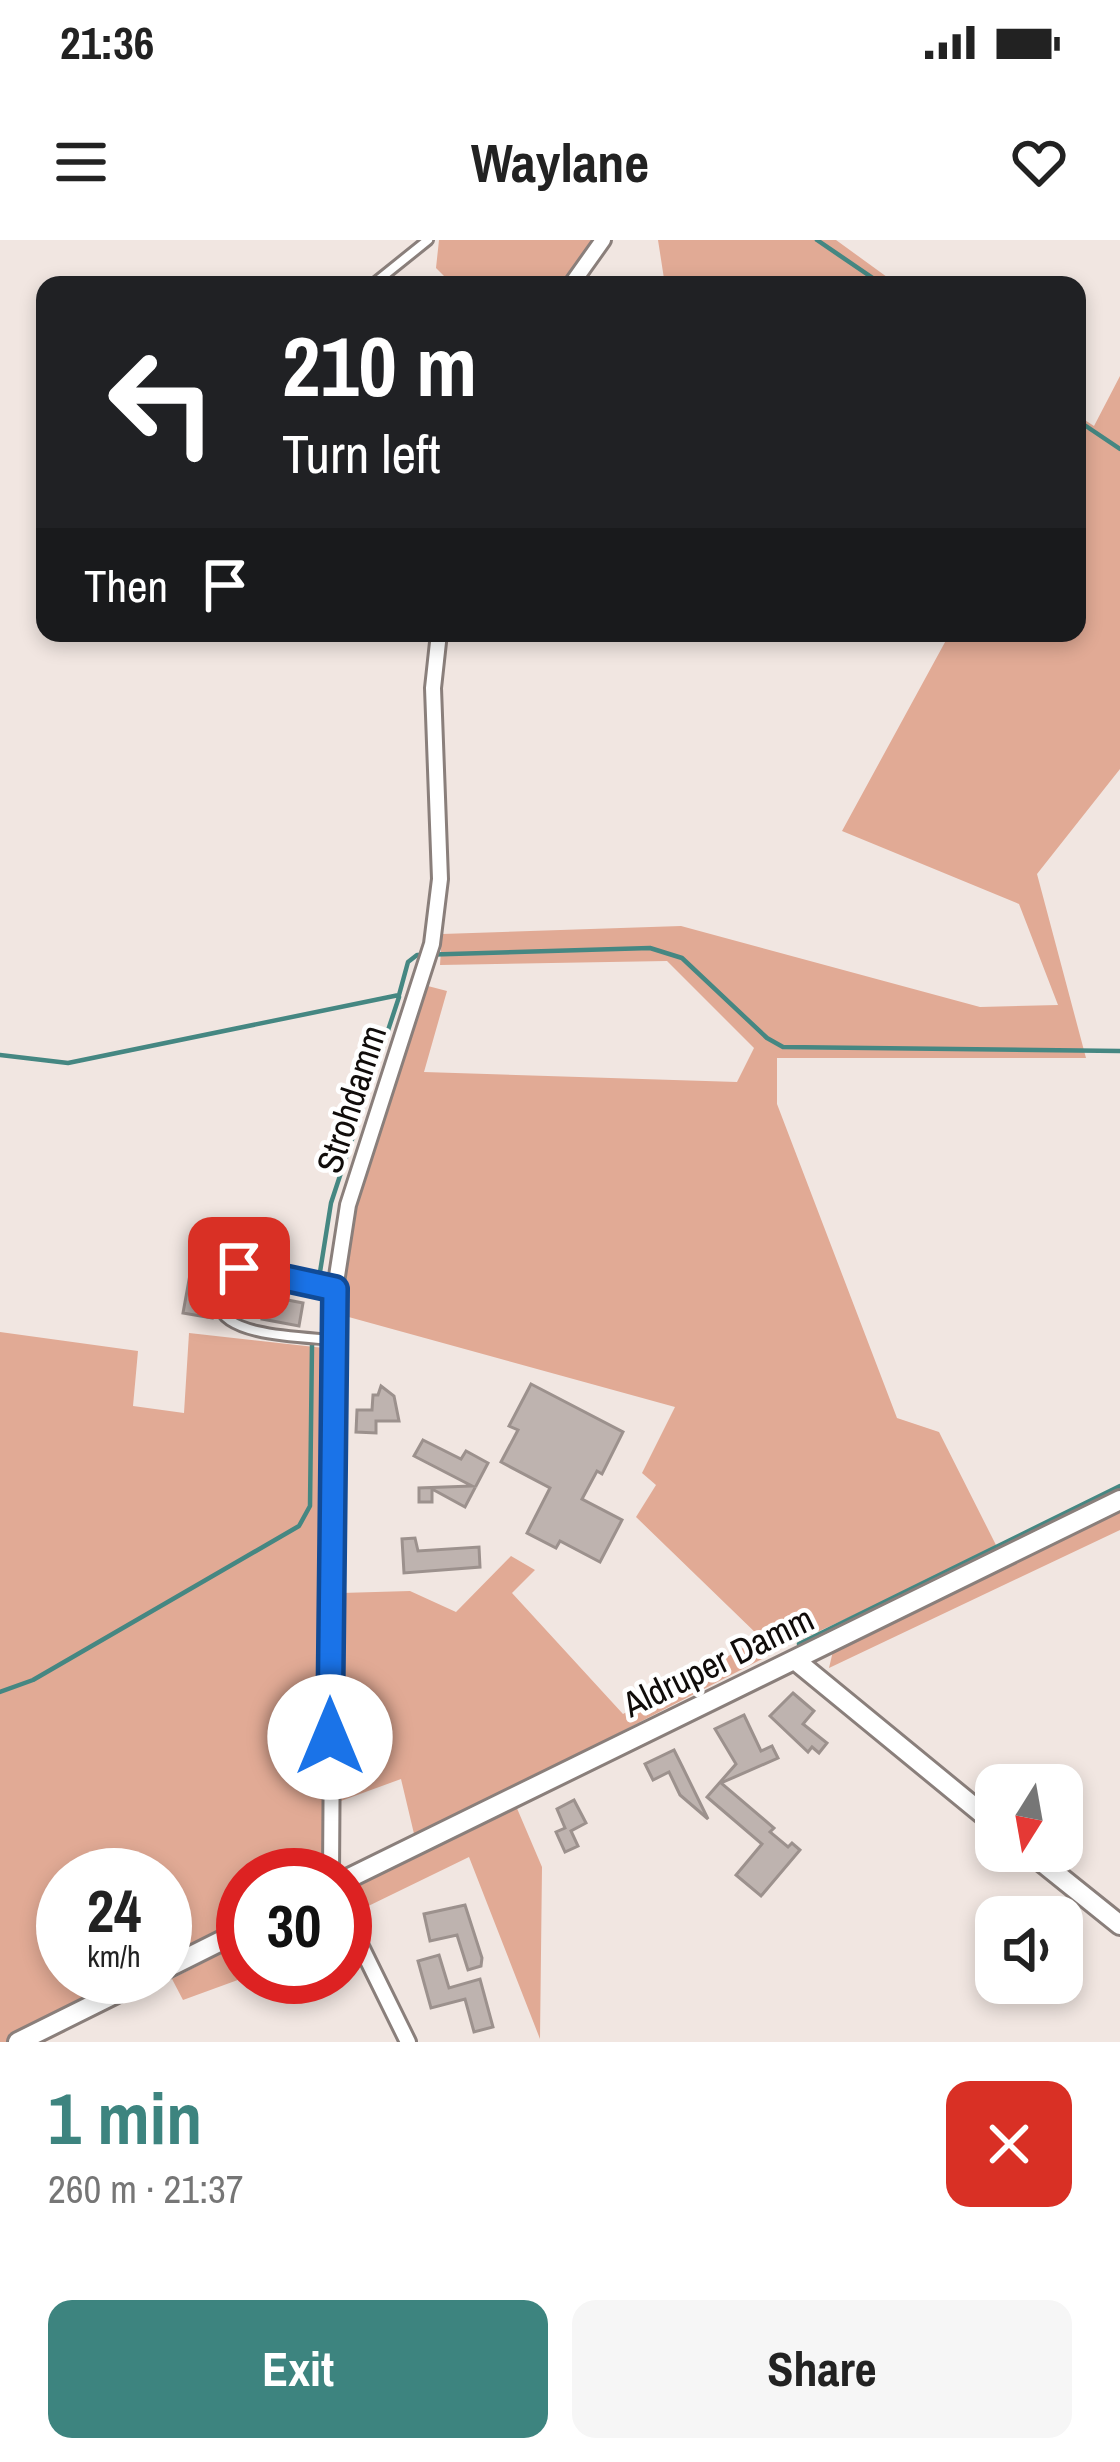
<!DOCTYPE html>
<meta charset="utf-8">
<style>
body{margin:0;font-family:"Archivo Narrow",sans-serif;background:#f6f6f6;color:#222;height:100vh;display:flex;flex-direction:column;font-size:45px;white-space:nowrap}
*{box-sizing:border-box;margin:0}
p{font-size:39px;color:#767676}
.icon{flex:none;width:66px;height:66px;fill:none;stroke:currentColor;stroke-width:2;stroke-linecap:round;stroke-linejoin:round}
.map{position:relative;height:1802px;overflow:hidden}
.details{display:flex;flex-direction:column;background:#fff;flex:1}
.details>*{flex:none}
.hud{position:absolute;left:36px;top:36px;width:1050px;height:366px;border-radius:24px;box-shadow:0 6px 18px #0003;background:#202124;color:#fff;overflow:hidden}
.needle{width:78px;rotate:191deg}
.tools{position:absolute;left:975px;top:1524px;display:grid;gap:24px}
.tools a{display:grid;place-items:center;width:108px;height:108px;border-radius:24px;background:#fff;box-shadow:0 6px 18px #0003;font-size:60px}
.speed{position:absolute;left:36px;top:1608px;display:flex;gap:24px;font-size:60px;font-weight:700;text-align:center}
.speed>*{display:grid;place-content:center;width:156px;height:156px;border-radius:50%;background:#fff;box-shadow:0 6px 18px #0003;line-height:1}
.speed small{font-size:30px;font-weight:400}
.speed .limit{border:18px solid #d22;background:#fff;color:#111}
.pin{position:absolute;display:grid;place-items:center;width:102px;height:102px;color:#fff;margin:-51px;border-radius:24px;box-shadow:0 6px 18px #0006}
.me{position:absolute;width:132px;margin:-66px;rotate:0deg;stroke-linejoin:round;filter:drop-shadow(0 0 9px #0008)}
.turn{display:flex;align-items:center;gap:42px;height:252px;padding:0 48px;font-size:54px}
.turn .icon{width:156px;height:156px;stroke-width:2.5}
.turn b{display:block;font-size:84px;line-height:102px}
.then{display:flex;align-items:center;height:114px;padding:0 48px;background:#0003;gap:24px;font-size:45px}
.round{display:grid;place-items:center;flex:none;width:126px;height:126px;border-radius:24px;background:#f6f6f6}
.head{display:flex;align-items:center;justify-content:space-between;height:204px;padding:0 48px}
h1{font-size:72px;font-weight:800;line-height:90px;color:#3d847f}
.primary-button{display:flex;gap:24px;margin-top:auto;padding:24px 48px}
.primary-button a{flex:1;height:138px;border-radius:24px;background:#3d847f;color:#fff;font-size:48px;font-weight:800;line-height:138px;text-align:center}
.primary-button a+a{background:#f6f6f6;color:#222}
.status{display:flex;justify-content:space-between;align-items:center;height:84px;padding:0 60px;background:#fff;direction:ltr}
.status svg{height:33px;fill:currentColor}
header{display:flex;justify-content:space-between;align-items:center;height:156px;padding:0 48px;background:#fff;font-size:54px;font-weight:800}
.map>svg:first-child{display:block}
</style>
<div class="status"><b>21:36</b><svg viewBox="0 0 49 12"><path d="M0 12V9h3v3zM5 12V6h3v6zM10 12V3h3v9zM15 12V0h3v12zM26 1h20v11H26zM47 4h2v5h-2z"/></svg></div>
<header><svg class="icon" aria-label="menu" viewBox="0 0 24 24"><path d="M4 6h16M4 12h16M4 18h16"/></svg>Waylane<svg class="icon" aria-label="heart" viewBox="0 0 24 24"><path d="M12 20l-8-8c-3-5 5-10 8-4 3-6 11-1 8 4z"/></svg></header>
<div class="map">
<svg width="1120" height="1802" viewBox="0 0 1120 1802">
<rect width="100%" height="100%" fill="#f1e6e1"/>
<!-- green -->
<path fill="#e1aa95" d="M 439,0 L 592,0 L 562,45 L 453,45 L 436,28 Z
M 658,0 L 836,0 L 898,45 L 665,45 Z
M 1120,136 L 1120,529 L 1037,634 L 1086,818 L 777,818 L 777,864 L 897,1178 L 939,1192 L 998,1309 L 789,1405 L 415,1598 L 401,1539 L 338,1562 L 341,1353 L 410,1351 L 456,1372 L 511,1316 L 535,1330 L 512,1353 L 623,1474 L 761,1398 L 636,1277 L 656,1245 L 642,1233 L 675,1167 L 345,1076 L 344,1015 L 357,958 L 424,745 L 447,751 L 424,832 L 737,842 L 754,808 L 667,721 L 440,725 L 442,694 L 681,686 L 980,767 L 1058,765 L 1019,664 L 842,591 L 950,393 L 1077,393 L 1077,175 L 1094,186 Z
M 0,1092 L 138,1111 L 133,1166 L 184,1173 L 189,1093 L 324,1108 L 320,1276 L 328,1635 L 243,1635 L 243,1682 L 165,1721 L 165,1635 L 63,1635 L 63,1737 L 133,1737 L 57,1776 L 65,1792 L 45,1802 L 0,1802 Z
M 1120,1272 L 1120,1290 L 829,1428 L 833,1411 Z
M 516,1566 L 542,1627 L 540,1799 L 469,1617 L 356,1672 L 345,1649 Z
M 243,1702 L 246,1737 L 183,1760 L 172,1739 Z"/>
<g fill="none" stroke-linecap="round" stroke-linejoin="round">
<!-- stream -->
<path stroke="#458782" stroke-width="4.5" d="M 817,0 L 883,45
M 1077,180 L 1120,209
M 0,815 L 68,823 L 399,755 L 408,722 L 417,715 L 650,708 L 682,718 L 767,798 L 783,807 L 1120,811
M 320,1032 L 331,963 L 399,757
M 799,1404 L 1120,1246
M 0,1452 L 33,1440 L 299,1286 L 310,1266 L 312,1105"/>
</g>
<!-- building -->
<path fill="#beb3af" stroke="#9c918d" stroke-width="3" d="M 191,1029 L 202,1031 L 199,1048 L 211,1050 L 212,1078 L 183,1073 Z
M 235,1038 L 269,1045 L 267,1056 L 303,1063 L 299,1086 L 262,1079 L 266,1061 L 229,1054 Z
M 531,1144 L 623,1192 L 602,1234 L 597,1231 L 582,1259 L 622,1280 L 600,1322 L 560,1301 L 556,1308 L 527,1293 L 550,1248 L 501,1222 L 518,1190 L 509,1186 Z
M 381,1146 L 394,1156 L 399,1181 L 376,1181 L 376,1193 L 356,1192 L 357,1170 L 372,1170 L 373,1155 L 378,1155 Z
M 423,1200 L 461,1219 L 466,1211 L 488,1223 L 465,1267 L 432,1249 L 432,1262 L 419,1262 L 419,1248 L 472,1246 L 414,1216 Z
M 415,1298 L 418,1311 L 479,1307 L 480,1327 L 404,1333 L 402,1299 Z
M 793,1453 L 814,1471 L 803,1484 L 827,1503 L 819,1513 L 812,1507 L 808,1512 L 770,1476 Z
M 744,1475 L 761,1511 L 772,1506 L 778,1518 L 721,1543 L 774,1588 L 770,1592 L 788,1607 L 792,1603 L 800,1610 L 761,1656 L 736,1635 L 762,1604 L 707,1557 L 736,1524 L 715,1489 Z
M 674,1510 L 682,1526 L 708,1579 L 680,1555 L 669,1532 L 653,1540 L 645,1524 Z
M 574,1560 L 586,1583 L 571,1591 L 578,1606 L 565,1612 L 556,1592 L 565,1588 L 557,1569 Z
M 465,1665 L 482,1718 L 481,1726 L 468,1730 L 457,1695 L 430,1701 L 424,1674 Z
M 439,1715 L 449,1748 L 480,1739 L 493,1787 L 474,1792 L 465,1759 L 431,1768 L 418,1721 Z"/>
<g fill="none" stroke-linecap="round" stroke-linejoin="round">
<defs>
<path id="service" d="M 372,45 L 428,0
M 333,1049 L 233,1029 L 221,1038 C 220,1046 217,1058 219,1066 C 226,1097 307,1097 333,1100"/>
<path id="minor" d="M 571,45 L 603,0
M 331,1635 L 335,1049 L 348,965 L 432,704 L 440,639 L 433,448 L 439,393
M 345,1674 L 408,1802"/>
<path id="tertiary" d="M 795,1420 L 996,1585
M 1028,1611 L 1120,1685
M 345,1640 L 1120,1260
M 165,1729 L 243,1690
M 18,1802 L 149,1737"/>
</defs>
<!-- service casing -->
<use href="#service" stroke="#8a7f7b" stroke-width="14"/>
<!-- minor casing -->
<use href="#minor" stroke="#8a7f7b" stroke-width="20"/>
<!-- tertiary casing -->
<use href="#tertiary" stroke="#8a7f7b" stroke-width="24"/>
<!-- service -->
<use href="#service" stroke="#fff" stroke-width="8"/>
<!-- minor -->
<use href="#minor" stroke="#fff" stroke-width="14"/>
<!-- tertiary -->
<use href="#tertiary" stroke="#fff" stroke-width="18"/>
</g>
<g fill="none" stroke-linecap="round" stroke-linejoin="round">
<defs>
<path id="route" d="M 239,1028 L 335,1049 L 330,1497"/>
</defs>
<!-- route casing -->
<use href="#route" stroke="#114b97" stroke-width="30"/>
<!-- route -->
<use href="#route" stroke="#1a73e8" stroke-width="21"/>
</g>
<g text-anchor="middle" stroke-width="9" stroke-linejoin="round" paint-order="stroke">
<!-- street labels -->
<g font-size="36" fill="#100c0a" stroke="#fff">
<text transform="translate(351 859) rotate(-72)" y="13">Strohdamm</text>
<text transform="translate(718 1421) rotate(-26)" y="13">Aldruper Damm</text>
</g>
</g>
</svg>
<div class="tools">
<a><svg class="needle" viewBox="-14 -14 28 28"><path d="M0-13l5 13h-10z" fill="#e53935"/><path d="M0 13l5-13h-10z" fill="#767676"/></svg></a>
<a><svg class="icon" aria-label="sound" viewBox="0 0 24 24"><path d="M4 9h4l5-4v14l-5-4H4zM17 9q2 3 0 6"/></svg></a>
</div>
<div class="speed"><div>24<small>km/h</small></div><div class="limit">30</div></div>
<div class="pin" style="left:239px;top:1028px;background:#d93025"><svg class="icon" aria-label="arrive" viewBox="0 0 24 24"><path d="M6 21V4h12l-3 4 3 4H6"/></svg></div>
<svg class="me" style="left:330px;top:1497px" viewBox="-20 -20 40 40"><circle r="19" fill="#fff"/><path d="M0-13L10 11 0 6-10 11z" fill="#1a73e8"/></svg>
<div class="hud">
<div class="turn"><svg class="icon" aria-label="left" viewBox="0 0 24 24"><path d="M17 20v-9H6M10 6l-5 5 5 5"/></svg><div><b>210 m</b>Turn left</div></div>
<div class="then">Then<svg class="icon" aria-label="arrive" viewBox="0 0 24 24"><path d="M6 21V4h12l-3 4 3 4H6"/></svg></div>
</div>
</div>
<section class="details">
<div class="head"><div><h1>1 min</h1><p>260 m · 21:37</p></div><a class="round" style="background:#d93025;color:#fff"><svg class="icon" aria-label="close" viewBox="0 0 24 24"><path d="M6 6l12 12M18 6L6 18"/></svg></a></div>
<div class="primary-button"><a>Exit</a><a>Share</a></div>
</section>
